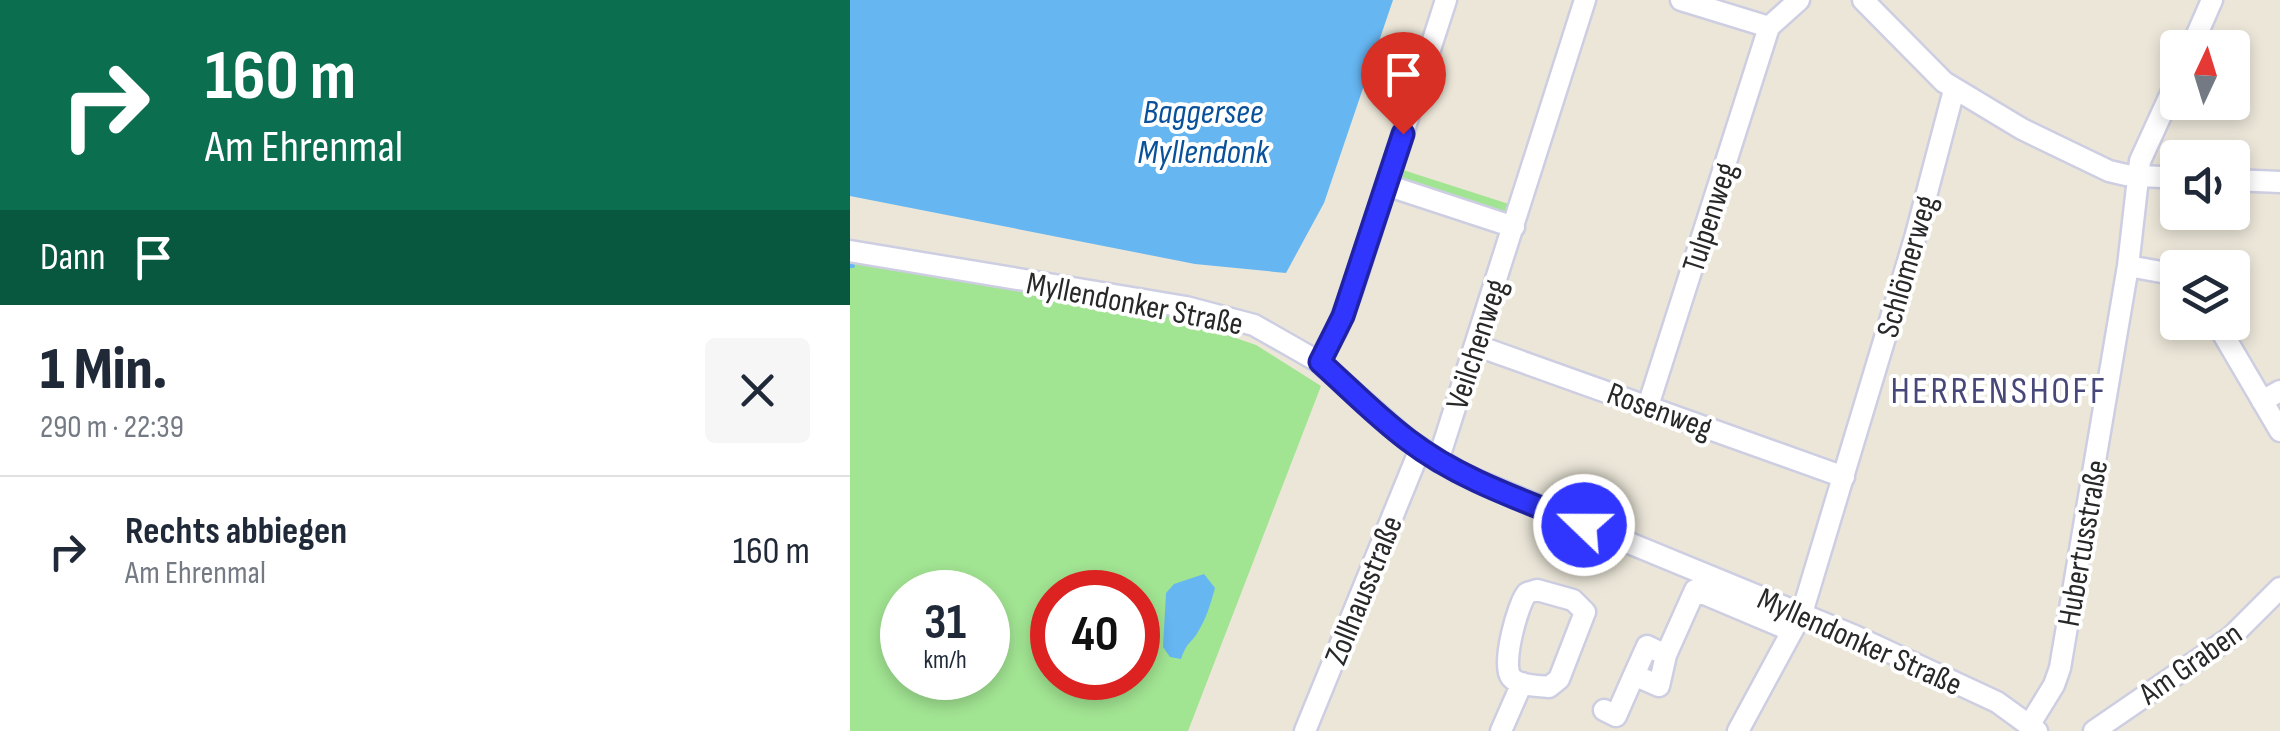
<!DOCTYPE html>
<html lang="de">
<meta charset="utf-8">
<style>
body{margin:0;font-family:"Sofia Sans Condensed",sans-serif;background:#f6f6f7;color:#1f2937;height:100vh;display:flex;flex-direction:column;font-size:38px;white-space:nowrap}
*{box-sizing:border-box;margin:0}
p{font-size:32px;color:#747a83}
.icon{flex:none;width:55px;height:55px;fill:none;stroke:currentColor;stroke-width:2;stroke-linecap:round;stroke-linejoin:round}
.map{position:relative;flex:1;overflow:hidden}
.details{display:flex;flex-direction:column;background:#fff;width:850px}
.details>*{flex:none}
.top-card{background:#0b6e4f;color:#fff;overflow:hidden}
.needle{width:65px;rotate:4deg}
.buttons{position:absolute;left:1310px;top:30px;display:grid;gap:20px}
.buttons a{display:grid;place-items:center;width:90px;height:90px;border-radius:10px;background:#fff;box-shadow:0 5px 15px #0003;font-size:50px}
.speed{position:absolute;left:30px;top:570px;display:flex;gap:20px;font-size:50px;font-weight:700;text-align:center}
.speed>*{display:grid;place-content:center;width:130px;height:130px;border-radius:50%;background:#fff;box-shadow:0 5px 15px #0003;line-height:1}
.speed small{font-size:25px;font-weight:400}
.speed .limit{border:15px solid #d22;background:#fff;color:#111}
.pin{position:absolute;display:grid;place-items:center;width:85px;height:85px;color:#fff;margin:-102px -42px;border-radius:50% 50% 50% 0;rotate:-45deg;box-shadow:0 0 10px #0007}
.pin .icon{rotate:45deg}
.me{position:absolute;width:110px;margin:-55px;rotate:292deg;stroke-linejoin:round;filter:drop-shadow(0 0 8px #0008)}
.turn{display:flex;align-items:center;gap:35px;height:210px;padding:0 40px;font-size:45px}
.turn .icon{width:130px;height:130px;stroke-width:2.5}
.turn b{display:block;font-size:70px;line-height:85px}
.then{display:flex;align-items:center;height:95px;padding:0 40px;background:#0003;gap:20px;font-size:38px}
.round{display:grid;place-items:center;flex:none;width:105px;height:105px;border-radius:10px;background:#f6f6f7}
.headline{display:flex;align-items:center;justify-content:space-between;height:170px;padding:0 40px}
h1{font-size:60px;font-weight:800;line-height:75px}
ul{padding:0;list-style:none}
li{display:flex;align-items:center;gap:30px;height:150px;padding:0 40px;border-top:2px solid #e0e1e3}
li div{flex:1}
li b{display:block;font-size:38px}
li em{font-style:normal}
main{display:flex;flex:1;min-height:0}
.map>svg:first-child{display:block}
</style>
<main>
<section class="details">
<div class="top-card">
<div class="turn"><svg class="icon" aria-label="right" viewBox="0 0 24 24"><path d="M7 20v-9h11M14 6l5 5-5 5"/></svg><div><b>160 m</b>Am Ehrenmal</div></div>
<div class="then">Dann<svg class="icon" aria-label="arrive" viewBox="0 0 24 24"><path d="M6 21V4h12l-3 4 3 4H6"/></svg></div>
</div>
<div class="headline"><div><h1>1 Min.</h1><p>290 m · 22:39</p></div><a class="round"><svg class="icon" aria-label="close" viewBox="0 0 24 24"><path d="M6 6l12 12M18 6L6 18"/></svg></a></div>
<ul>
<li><svg class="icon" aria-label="right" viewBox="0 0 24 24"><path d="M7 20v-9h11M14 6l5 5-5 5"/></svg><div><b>Rechts abbiegen</b><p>Am Ehrenmal</p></div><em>160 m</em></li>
</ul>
</section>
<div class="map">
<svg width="1430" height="731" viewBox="0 0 1430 731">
<rect width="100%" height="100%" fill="#ebe6d8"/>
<!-- green -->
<path fill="#a1e492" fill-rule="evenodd" d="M 553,170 L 662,205 L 655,215 L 552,181 Z
M 0,261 L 310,312 L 406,345 L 471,386 L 338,731 L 0,731 ZM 52,592 L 138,592 L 138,678 L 52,678 ZM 202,592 L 288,592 L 288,678 L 202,678 Z"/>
<!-- water -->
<path fill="#66b6f2" d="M 0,0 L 543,0 L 474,203 L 436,273 L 345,264 L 0,196 Z
M 354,574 L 365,588 C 361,602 357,617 349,630 C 341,645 338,639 331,659 L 320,657 L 313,647 L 316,593 L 324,584 Z"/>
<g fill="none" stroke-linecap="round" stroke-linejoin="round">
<!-- stream -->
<path stroke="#66b6f2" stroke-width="4" d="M 0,266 L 3,266"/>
<defs>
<path id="minor" d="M 831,0 L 919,27 L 949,0
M 1013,0 L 1094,82 L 1172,129 L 1259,171 L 1276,175 L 1328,178
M 1341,48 L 1362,0
M 1382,180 L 1430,182
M 536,185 L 664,227
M 0,251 L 336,307 L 404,325 L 469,362 L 559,441 L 614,475 L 1005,636 L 1147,702 L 1187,731
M 1278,266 L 1328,275
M 1366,322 L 1430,431
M 625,345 L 994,477
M 469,362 L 487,329 L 502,291 L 596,0
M 1412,401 L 1430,391
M 798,406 L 919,27
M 588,461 L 735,0
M 687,590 L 723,600 L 735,612 L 709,679 L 699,687 C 689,686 668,686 661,677 C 651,665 668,603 677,593 Z
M 816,655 L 809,686 L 784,675 L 797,646 L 816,655 L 845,590 L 942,631
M 754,710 L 766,716 L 784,675
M 1180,724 L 1204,685 L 1210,668 L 1278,266 L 1290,161 L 1328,78
M 455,731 L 570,449
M 651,731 L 672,683
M 888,731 L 952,613 L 1065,238 L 1104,90
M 1244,731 L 1381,637 L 1430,588"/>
</defs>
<!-- minor casing -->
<use href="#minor" stroke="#cdcee2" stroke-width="25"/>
<!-- minor -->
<use href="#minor" stroke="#fff" stroke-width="20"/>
</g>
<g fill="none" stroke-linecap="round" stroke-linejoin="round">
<defs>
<path id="route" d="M 553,134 L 493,316 L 470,362 C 499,388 527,417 558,440 C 610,480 675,501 734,525"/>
</defs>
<!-- route casing -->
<use href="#route" stroke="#2023a6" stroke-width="25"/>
<!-- route -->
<use href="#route" stroke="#3136ff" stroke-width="18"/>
</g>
<g text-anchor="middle" stroke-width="8" stroke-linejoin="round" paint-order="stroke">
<!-- street labels -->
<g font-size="32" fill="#282828" stroke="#fff">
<text transform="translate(859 217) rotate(-72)" y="11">Tulpenweg</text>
<text transform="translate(1056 266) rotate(-74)" y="11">Schlömerweg</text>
<text transform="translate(285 303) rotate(11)" y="11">Myllendonker Straße</text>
<text transform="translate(626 344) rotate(-72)" y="11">Veilchenweg</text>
<text transform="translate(810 410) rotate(20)" y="11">Rosenweg</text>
<text transform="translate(1232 543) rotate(-80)" y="11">Hubertusstraße</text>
<text transform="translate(513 590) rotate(-68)" y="11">Zollhausstraße</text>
<text transform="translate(1010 641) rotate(24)" y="11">Myllendonker Straße</text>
<text transform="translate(1340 663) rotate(-35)" y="11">Am Graben</text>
</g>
<!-- water labels -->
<g font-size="35" font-style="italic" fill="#09519a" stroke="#fff">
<text x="353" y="123">Baggersee<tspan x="353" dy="40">Myllendonk</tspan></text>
</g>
<!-- quarter labels -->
<g font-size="38" letter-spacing="2.5" fill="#474879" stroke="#fff">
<text x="1149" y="403">HERRENSHOFF</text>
</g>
</g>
</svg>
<div class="buttons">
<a><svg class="needle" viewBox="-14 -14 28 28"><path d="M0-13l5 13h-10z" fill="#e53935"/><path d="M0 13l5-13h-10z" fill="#747a83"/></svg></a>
<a><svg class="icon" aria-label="sound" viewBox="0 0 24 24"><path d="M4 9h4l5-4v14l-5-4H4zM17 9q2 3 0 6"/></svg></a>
<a><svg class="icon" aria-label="layers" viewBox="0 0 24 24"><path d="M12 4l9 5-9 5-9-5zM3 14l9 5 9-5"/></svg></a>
</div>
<div class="speed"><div>31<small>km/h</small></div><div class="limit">40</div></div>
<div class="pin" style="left:553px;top:134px;background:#d93025"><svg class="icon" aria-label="arrive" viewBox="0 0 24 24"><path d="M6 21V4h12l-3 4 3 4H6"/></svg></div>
<svg class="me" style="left:734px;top:525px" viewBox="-20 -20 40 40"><circle r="17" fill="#3136ff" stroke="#fff" stroke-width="3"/><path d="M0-11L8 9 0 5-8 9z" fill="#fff"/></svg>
</div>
</main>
